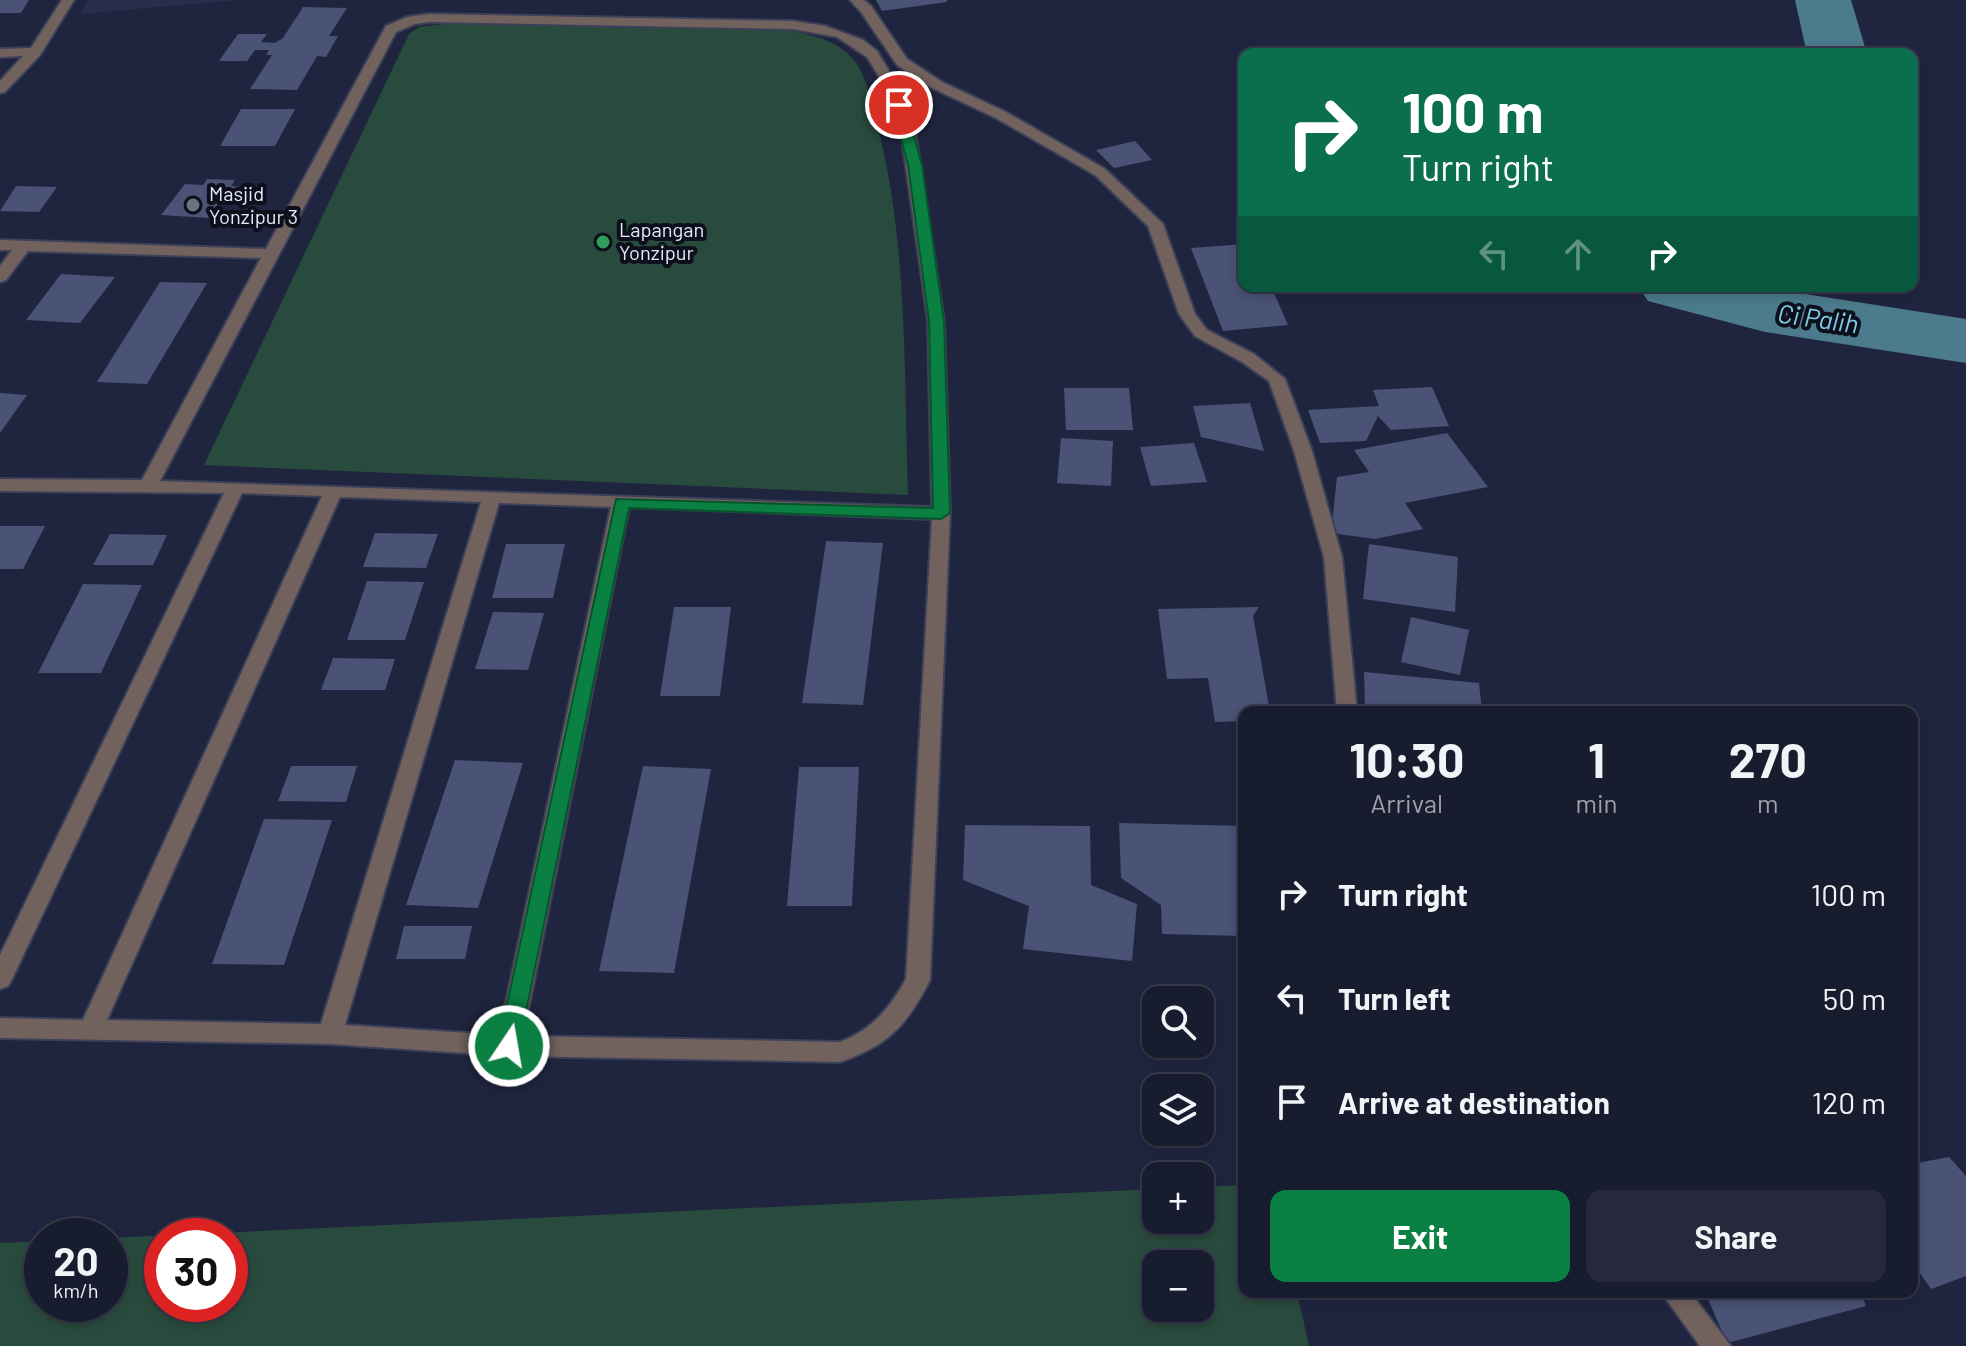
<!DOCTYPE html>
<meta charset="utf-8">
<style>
body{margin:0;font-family:Barlow,sans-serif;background:#25293b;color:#f1f3f6;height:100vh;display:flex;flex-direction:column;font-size:30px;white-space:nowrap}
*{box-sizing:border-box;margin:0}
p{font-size:26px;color:#9fa1aa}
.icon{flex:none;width:44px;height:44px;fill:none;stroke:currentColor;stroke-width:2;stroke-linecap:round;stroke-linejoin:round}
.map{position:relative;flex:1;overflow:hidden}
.side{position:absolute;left:1238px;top:706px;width:680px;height:592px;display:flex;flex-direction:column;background:#181c2f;border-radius:16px;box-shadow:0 4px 12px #0003,0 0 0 2px #363a4b}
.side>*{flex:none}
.guide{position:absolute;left:1238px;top:48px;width:680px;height:244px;border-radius:16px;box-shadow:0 4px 12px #0003,0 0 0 2px #363a4b;background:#0b6e4f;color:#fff;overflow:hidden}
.buttons{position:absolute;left:1142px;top:986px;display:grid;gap:16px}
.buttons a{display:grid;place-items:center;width:72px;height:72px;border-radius:16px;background:#181c2f;box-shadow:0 4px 12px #0003,0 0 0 2px #363a4b;font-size:40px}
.speed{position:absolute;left:24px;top:1218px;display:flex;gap:16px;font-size:40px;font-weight:700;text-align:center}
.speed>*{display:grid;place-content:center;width:104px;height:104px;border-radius:50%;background:#181c2f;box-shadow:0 4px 12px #0003,0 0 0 2px #363a4b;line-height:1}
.speed small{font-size:20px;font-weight:400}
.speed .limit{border:12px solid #d22;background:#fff;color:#111}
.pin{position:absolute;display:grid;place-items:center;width:68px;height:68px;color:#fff;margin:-34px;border:4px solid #fff;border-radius:50%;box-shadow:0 2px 8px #0007}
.me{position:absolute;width:88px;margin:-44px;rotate:12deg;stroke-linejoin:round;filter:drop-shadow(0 0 6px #0008)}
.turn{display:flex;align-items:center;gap:28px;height:168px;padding:0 32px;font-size:36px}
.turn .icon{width:104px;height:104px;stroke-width:2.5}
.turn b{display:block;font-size:56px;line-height:68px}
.lanes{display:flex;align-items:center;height:76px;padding:0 32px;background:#0003;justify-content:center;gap:40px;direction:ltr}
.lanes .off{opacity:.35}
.eta{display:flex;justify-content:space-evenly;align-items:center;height:136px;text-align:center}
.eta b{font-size:48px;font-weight:700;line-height:56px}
.action{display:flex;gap:16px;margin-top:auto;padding:16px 32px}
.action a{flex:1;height:92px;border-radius:16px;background:#0b8043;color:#fff;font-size:32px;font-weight:700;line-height:92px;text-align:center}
.action a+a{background:#25293b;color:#f1f3f6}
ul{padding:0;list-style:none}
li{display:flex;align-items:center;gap:24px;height:104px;padding:0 32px}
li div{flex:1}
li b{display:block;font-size:30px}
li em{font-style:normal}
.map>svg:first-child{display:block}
</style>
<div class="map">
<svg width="1966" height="1346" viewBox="0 0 1966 1346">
<rect width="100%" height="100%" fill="#20253f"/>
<!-- built -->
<path fill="#282e4e" d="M 89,0 L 238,0 L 79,14 Z"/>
<!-- green -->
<path fill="#294b3d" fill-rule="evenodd" d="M 454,23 L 789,30 C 815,36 843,41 858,66 C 868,83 872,105 877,124 C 908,241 904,374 908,495 L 204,465 L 409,34 L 419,27 Z
M 1244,1185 L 1244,1292 L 1297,1292 L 1309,1346 L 0,1346 L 0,1243 L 42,1241 L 42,1304 L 110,1304 L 110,1238 L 1156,1189 L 1156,1220 L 1200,1220 L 1200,1187 ZM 162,1236 L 230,1236 L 230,1304 L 162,1304 ZM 1156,1264 L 1200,1264 L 1200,1308 L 1156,1308 Z"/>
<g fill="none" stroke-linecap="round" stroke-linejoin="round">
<!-- river -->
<path fill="#4b7b8c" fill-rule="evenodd" d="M 1795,0 L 1851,0 L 1867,54 L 1807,54 Z
M 1638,286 L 1753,286 L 1966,319 L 1966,363 L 1765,332 L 1648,301 Z"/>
</g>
<!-- building -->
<path fill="#4a5275" d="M 0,0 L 29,0 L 21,13 L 0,13 Z
M 876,0 L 947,0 L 947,2 L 882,11 Z
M 303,7 L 347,8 L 329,36 L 338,36 L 326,57 L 317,56 L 297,90 L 250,89 L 272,55 L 266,55 L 269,50 L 255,50 L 247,61 L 219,61 L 238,34 L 267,34 L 261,42 L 275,43 L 283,38 Z
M 241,109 L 295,109 L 275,146 L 220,146 Z
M 1135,141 L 1152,160 L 1114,168 L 1096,150 Z
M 207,179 L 235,180 L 231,186 L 240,187 L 233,196 L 224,195 L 208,218 L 161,215 L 185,184 L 203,185 Z
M 16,186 L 57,187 L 39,212 L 0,211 Z
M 1244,244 L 1244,286 L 1271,286 L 1288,325 L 1223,331 L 1191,248 Z
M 61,274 L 115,277 L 80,323 L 26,320 Z
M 160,282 L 207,283 L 147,384 L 97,382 Z
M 1432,387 L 1449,426 L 1391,430 L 1378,416 L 1366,441 L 1320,443 L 1308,410 L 1379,406 L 1373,390 Z
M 1064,388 L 1129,388 L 1133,430 L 1066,430 Z
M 0,393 L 27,395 L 0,433 Z
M 1250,403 L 1264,451 L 1201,437 L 1193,406 Z
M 1447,433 L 1488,487 L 1405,503 L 1423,529 L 1375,539 L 1331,533 L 1337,477 L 1369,472 L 1354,450 Z
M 1061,438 L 1113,441 L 1111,486 L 1057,483 Z
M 1194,443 L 1207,482 L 1151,486 L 1140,447 Z
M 0,526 L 45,526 L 23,569 L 0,569 Z
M 375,533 L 438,534 L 426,568 L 363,567 Z
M 110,534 L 167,535 L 153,565 L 93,565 Z
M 826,541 L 883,543 L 863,705 L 802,703 Z
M 506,544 L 565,544 L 553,598 L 492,598 Z
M 1369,544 L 1458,557 L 1455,612 L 1363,599 Z
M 367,581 L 424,582 L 405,640 L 347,640 Z
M 83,584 L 142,585 L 101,673 L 38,673 Z
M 674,607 L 731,607 L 720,696 L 660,696 Z
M 1259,607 L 1253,616 L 1270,712 L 1244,712 L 1244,721 L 1215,722 L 1208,678 L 1167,679 L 1158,609 Z
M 493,612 L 544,613 L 528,670 L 475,669 Z
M 1411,617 L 1469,630 L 1460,675 L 1401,662 Z
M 333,658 L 395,659 L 385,690 L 321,690 Z
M 1364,672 L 1479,683 L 1482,712 L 1365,712 Z
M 455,760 L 523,763 L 478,908 L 406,905 Z
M 291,766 L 357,766 L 346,802 L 278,801 Z
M 643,766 L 711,769 L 674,973 L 599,971 Z
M 799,767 L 859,767 L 852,906 L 787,906 Z
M 264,819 L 332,820 L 284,965 L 212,964 Z
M 1119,823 L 1244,826 L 1244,936 L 1162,934 L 1161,905 L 1121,878 Z
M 965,825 L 1090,826 L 1091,885 L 1137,904 L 1132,961 L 1023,949 L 1029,906 L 963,880 Z
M 404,926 L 472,926 L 465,959 L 396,959 Z
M 1949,1157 L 1966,1176 L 1966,1276 L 1931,1289 L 1912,1262 L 1912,1164 Z
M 1705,1292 L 1861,1292 L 1866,1306 L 1727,1343 Z"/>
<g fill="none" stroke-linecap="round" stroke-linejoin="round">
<defs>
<path id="street" d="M 62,0 L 74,0 L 40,55 L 5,92 L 0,93 L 0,81 L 23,56 L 0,57 L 0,49 L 31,48 Z
M 850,0 L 864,0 L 871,6 L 907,59 L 942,82 L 1006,112 L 1105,169 L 1163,224 L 1195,314 L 1207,330 L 1254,354 L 1285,379 L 1312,451 L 1342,557 L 1357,712 L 1337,712 L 1324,557 L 1294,451 L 1269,381 L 1242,362 L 1195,336 L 1179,314 L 1148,226 L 1095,175 L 996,118 L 932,88 L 897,65 L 861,12 Z
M 429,14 L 793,21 L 825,26 L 863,40 L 877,51 L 898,86 L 915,132 L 944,321 L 950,513 L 930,980 C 907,1025 889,1045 840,1062 L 509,1056 L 330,1044 L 0,1038 L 0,1018 L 83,1020 L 322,496 L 242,493 L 12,979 L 8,986 L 0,989 L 0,955 L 224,493 L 0,491 L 0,479 L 142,480 L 261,258 L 28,251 L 6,280 L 0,282 L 0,266 L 12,250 L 0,250 L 0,240 L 266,249 L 386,26 L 407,17 ZM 429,22 L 793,29 L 837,37 L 867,57 L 885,86 L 901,132 L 928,321 L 932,507 L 160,481 L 396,32 L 415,24 ZM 340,497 L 481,502 L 321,1024 L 107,1020 ZM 499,503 L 611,507 L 499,1035 L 345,1025 ZM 629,507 L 932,519 L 906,979 C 890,1008 872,1030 840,1042 L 523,1036 Z
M 1661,1292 L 1690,1292 L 1731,1346 L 1700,1346 Z"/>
</defs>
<!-- street casing -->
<use href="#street" stroke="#3c4059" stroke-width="4"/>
<!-- street -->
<use href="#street" fill="#72625e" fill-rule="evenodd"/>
</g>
<!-- route -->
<path fill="#0b8043" stroke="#07532c" stroke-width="2" d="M 899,101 L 905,105 L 922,165 L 944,321 L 950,513 L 941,519 L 629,508 L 519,1046 L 516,1052 L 509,1055 L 501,1052 L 498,1046 L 616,499 L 933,508 L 929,321 L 908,165 L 892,105 Z"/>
<!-- markers -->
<circle fill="#6b7280" stroke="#0d0f1b" stroke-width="3" cx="193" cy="205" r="8"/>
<circle fill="#2e9e5b" stroke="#0d0f1b" stroke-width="3" cx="603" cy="242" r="8"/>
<g text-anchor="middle" stroke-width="8" stroke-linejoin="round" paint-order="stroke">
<!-- far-poi labels -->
<g font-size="20" fill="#e5e9fb" stroke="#0d0f1b" text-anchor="start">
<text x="209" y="201">Masjid<tspan x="209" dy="23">Yonzipur 3</tspan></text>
<text x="619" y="237">Lapangan<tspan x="619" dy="23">Yonzipur</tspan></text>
</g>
<!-- water labels -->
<g font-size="26" font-style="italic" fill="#7fcfeb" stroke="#0d0f1b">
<text transform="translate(1818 319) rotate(8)" y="9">Ci Palih</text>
</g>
</g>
</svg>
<div class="buttons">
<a><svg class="icon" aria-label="search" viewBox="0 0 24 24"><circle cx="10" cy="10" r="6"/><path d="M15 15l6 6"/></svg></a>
<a><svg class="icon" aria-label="layers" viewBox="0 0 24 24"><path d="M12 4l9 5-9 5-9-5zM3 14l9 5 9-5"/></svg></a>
<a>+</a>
<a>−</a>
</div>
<div class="speed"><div>20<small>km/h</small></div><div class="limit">30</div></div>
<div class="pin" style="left:899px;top:105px;background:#d93025"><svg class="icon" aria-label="arrive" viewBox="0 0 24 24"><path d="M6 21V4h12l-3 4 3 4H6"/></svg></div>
<svg class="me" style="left:509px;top:1046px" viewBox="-20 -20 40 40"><circle r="17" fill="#0b8043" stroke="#fff" stroke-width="3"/><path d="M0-11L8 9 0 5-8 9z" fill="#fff"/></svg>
<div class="guide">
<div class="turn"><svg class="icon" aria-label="right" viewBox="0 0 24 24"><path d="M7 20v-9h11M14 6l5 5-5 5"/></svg><div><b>100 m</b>Turn right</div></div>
<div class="lanes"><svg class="icon off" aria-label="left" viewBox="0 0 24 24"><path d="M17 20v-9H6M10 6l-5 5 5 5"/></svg><svg class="icon off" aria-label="ahead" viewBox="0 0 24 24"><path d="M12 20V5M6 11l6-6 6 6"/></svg><svg class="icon" aria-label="right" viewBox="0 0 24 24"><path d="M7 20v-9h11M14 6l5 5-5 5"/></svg></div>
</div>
<section class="side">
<div class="eta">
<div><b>10:30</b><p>Arrival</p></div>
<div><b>1</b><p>min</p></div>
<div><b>270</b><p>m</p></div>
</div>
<ul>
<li><svg class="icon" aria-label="right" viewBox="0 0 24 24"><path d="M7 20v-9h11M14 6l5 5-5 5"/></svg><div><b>Turn right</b></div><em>100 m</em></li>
<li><svg class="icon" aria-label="left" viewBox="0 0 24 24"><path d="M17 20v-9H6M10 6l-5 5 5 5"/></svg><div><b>Turn left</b></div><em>50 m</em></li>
<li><svg class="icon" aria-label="arrive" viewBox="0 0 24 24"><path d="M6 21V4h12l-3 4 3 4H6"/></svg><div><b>Arrive at destination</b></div><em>120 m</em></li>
</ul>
<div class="action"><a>Exit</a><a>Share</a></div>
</section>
</div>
